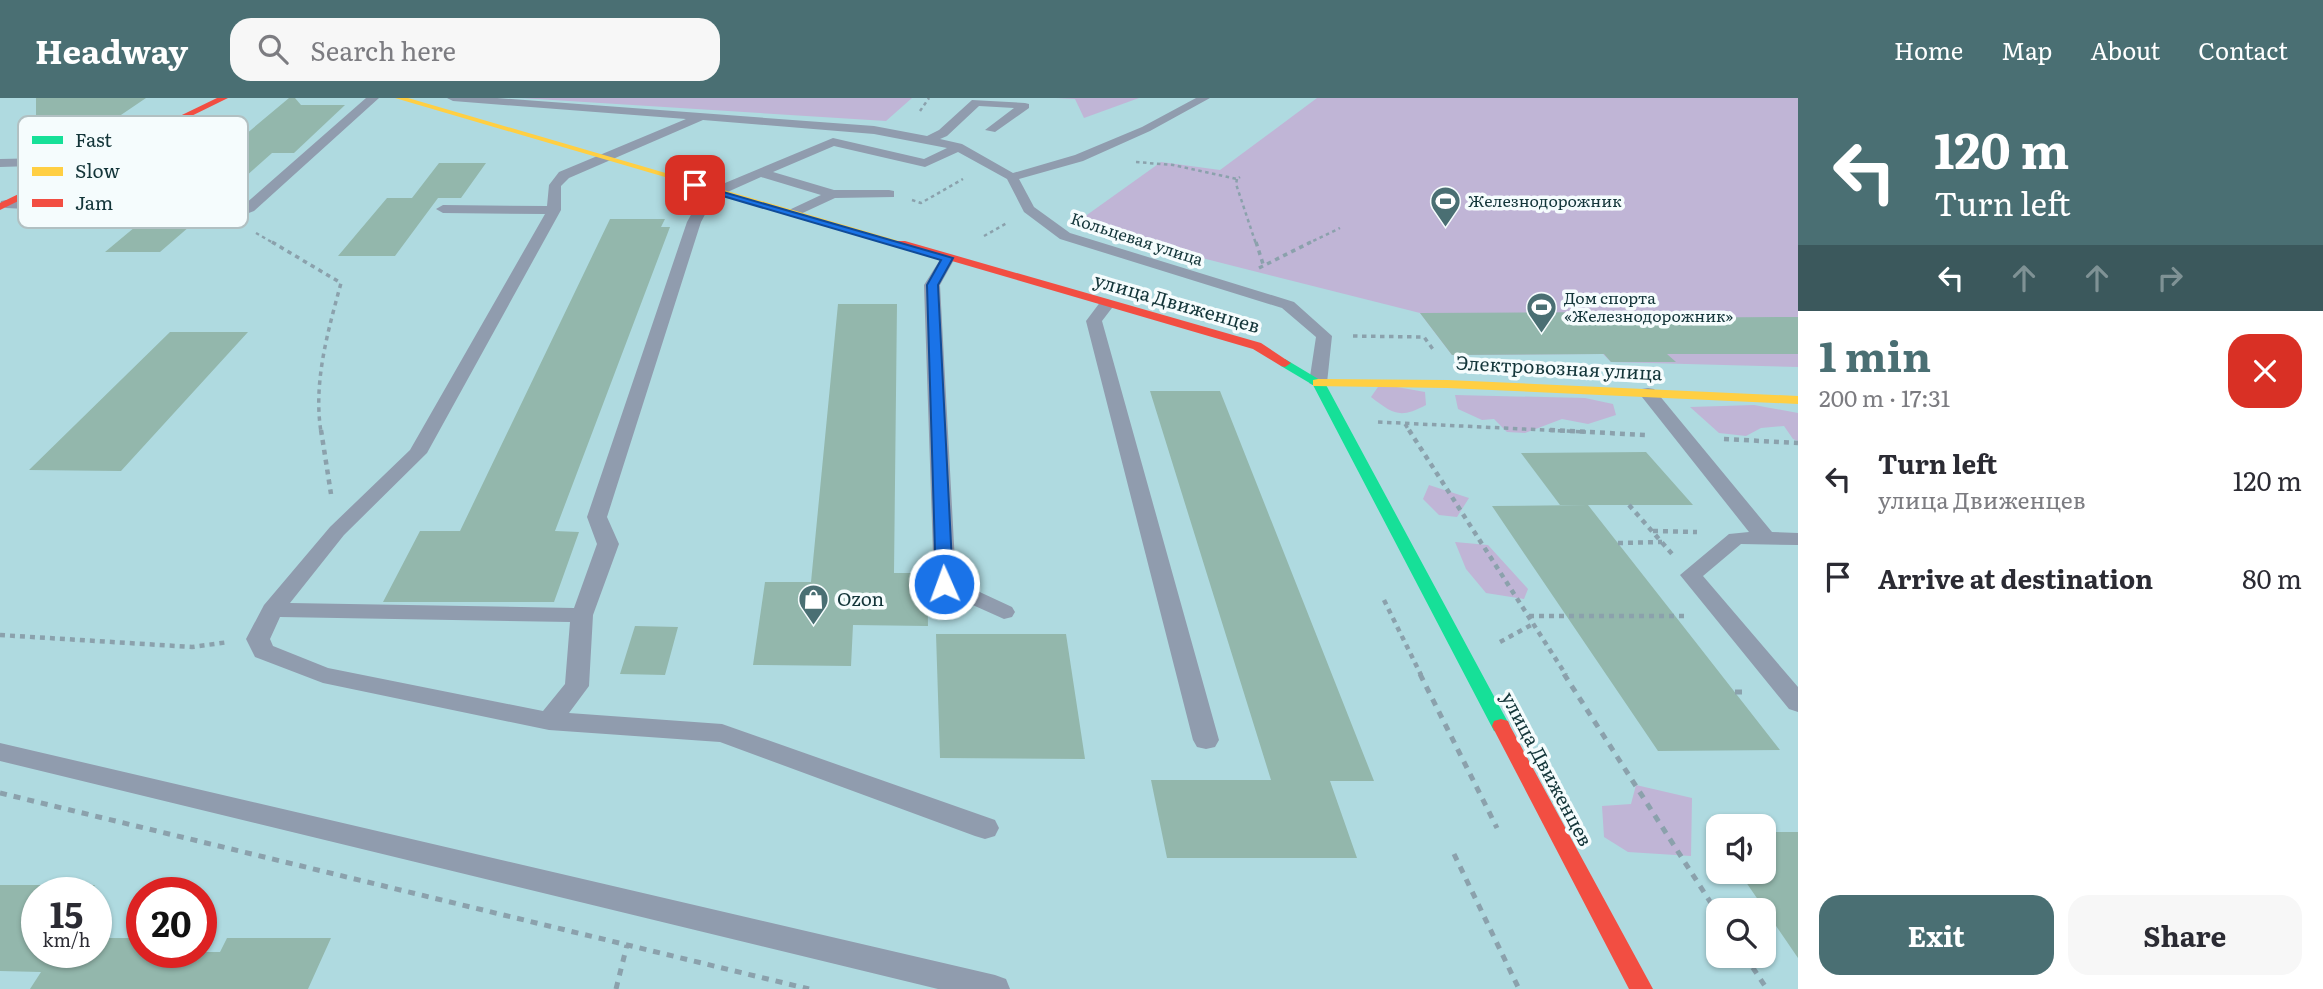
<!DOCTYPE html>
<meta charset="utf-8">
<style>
body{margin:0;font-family:Literata,serif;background:#f7f7f7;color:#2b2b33;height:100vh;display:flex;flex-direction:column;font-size:26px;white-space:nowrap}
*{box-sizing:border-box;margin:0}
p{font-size:23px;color:#7c7c81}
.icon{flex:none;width:38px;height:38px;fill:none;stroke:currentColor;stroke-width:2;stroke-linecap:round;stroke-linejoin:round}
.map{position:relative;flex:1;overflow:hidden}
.drawer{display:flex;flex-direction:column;background:#fff;width:525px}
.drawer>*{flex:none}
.banner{background:#4a6f73;color:#fff;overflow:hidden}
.fabs{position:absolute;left:1706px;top:716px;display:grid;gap:14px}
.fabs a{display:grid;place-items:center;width:70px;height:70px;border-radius:14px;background:#fff;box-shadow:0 2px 5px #0004;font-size:35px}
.speed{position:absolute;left:21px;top:779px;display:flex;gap:14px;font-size:35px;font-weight:700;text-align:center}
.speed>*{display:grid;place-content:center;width:91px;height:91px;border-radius:50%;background:#fff;box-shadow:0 2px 5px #0004;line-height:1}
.speed small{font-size:18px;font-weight:400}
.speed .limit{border:10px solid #d22;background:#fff;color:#111}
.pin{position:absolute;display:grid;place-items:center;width:60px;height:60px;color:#fff;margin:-30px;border-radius:14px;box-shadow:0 4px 10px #0006}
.me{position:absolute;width:77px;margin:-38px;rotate:358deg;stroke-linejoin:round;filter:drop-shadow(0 0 5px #0008)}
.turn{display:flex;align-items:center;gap:24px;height:147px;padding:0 21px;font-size:32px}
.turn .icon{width:91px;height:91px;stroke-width:2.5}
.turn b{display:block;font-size:49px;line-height:60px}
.lanes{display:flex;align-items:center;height:66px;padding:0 21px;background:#0003;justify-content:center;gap:35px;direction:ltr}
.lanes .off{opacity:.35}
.round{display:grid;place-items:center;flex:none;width:74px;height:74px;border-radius:21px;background:#f7f7f7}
.headline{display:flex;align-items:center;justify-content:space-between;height:119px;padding:0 21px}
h1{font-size:42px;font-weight:700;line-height:52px;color:#4a6f73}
.button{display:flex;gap:14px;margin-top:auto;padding:14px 21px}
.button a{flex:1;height:80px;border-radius:21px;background:#4a6f73;color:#fff;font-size:28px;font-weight:700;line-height:80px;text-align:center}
.button a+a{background:#f7f7f7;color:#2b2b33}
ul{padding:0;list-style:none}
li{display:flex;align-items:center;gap:21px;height:98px;padding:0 21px}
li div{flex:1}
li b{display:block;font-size:26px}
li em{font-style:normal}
header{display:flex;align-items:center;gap:42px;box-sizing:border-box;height:98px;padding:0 35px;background:#4a6f73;color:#fff}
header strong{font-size:33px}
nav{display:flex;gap:38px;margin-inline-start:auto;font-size:24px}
.search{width:490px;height:63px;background:#f7f7f7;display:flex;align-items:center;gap:18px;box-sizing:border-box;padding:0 24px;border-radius:21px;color:#7c7c81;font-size:26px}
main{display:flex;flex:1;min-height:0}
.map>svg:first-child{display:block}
</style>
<header>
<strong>Headway</strong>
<div class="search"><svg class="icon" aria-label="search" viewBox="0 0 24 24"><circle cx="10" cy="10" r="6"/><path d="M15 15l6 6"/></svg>Search here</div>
<nav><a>Home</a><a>Map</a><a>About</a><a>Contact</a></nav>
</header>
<main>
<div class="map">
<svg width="1798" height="891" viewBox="0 0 1798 891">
<rect width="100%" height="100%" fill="#afdae0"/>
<!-- green -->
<path fill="#c0b5d6" d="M 521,0 L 912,0 L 886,23 Z
M 1056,0 L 1139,0 L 1084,20 L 1075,1 Z
M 1317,0 L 1798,0 L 1798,269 L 1611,264 L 1603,256 L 1452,257 L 1420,215 L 1107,136 L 1077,124 L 1161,64 L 1220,72 Z
M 1380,286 L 1425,294 L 1426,307 C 1400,321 1393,316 1371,299 Z
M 1455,297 L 1585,300 L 1613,306 L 1616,317 L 1588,326 L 1562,321 L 1525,335 L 1507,334 L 1494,321 L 1482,322 L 1458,311 Z
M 1754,307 L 1798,315 L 1798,343 L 1793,341 L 1784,328 L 1761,330 L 1746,338 L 1719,335 L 1690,309 Z
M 1429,387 L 1469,400 L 1457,419 L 1439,417 L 1423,401 Z
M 1455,444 L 1488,447 L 1528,491 L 1524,501 L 1486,495 L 1466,471 Z
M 1636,687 L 1692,700 L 1691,758 L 1628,754 L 1604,739 L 1602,708 L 1631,706 Z"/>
<!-- building -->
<path fill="#93b7ac" d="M 36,0 L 146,0 L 90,38 L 84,38 L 73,46 L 36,46 Z
M 289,0 L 295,0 L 301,7 L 345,7 L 294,55 L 272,55 L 210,110 L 160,108 Z
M 439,65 L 486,65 L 461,100 L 438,100 L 395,158 L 338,158 L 387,100 L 412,100 Z
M 147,119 L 197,122 L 160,154 L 105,154 Z
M 610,121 L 665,121 L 661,129 L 670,129 L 555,433 L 579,434 L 554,504 L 383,504 L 420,433 L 460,433 Z
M 838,206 L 897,206 L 894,475 L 927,475 L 928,528 L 853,527 L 851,568 L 753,567 L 765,484 L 811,484 Z
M 1623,214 L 1629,220 L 1798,219 L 1798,256 L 1667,256 L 1676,264 L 1611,264 L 1604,256 L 1452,257 L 1420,215 Z
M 170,234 L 248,234 L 121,373 L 29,372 Z
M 1150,293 L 1220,293 L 1374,683 L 1330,683 L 1357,760 L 1167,760 L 1151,682 L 1271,682 Z
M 1646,354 L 1693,407 L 1560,407 L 1521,355 Z
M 1588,407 L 1694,542 L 1780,652 L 1658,653 L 1492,408 Z
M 635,528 L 678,529 L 665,577 L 620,576 Z
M 936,536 L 1066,536 L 1085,661 L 940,660 Z
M 1764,734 L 1798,734 L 1798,860 L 1739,774 L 1764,774 Z
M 0,787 L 95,787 L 90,794 L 37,794 L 37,854 L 96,854 L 96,840 L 142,840 L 142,854 L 220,854 L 227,840 L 331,840 L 308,891 L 30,891 L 41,874 L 0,873 Z"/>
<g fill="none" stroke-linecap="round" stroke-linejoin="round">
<!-- path-far3 -->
<path stroke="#8ba1ac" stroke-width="2.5" stroke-dasharray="3.5 3.5" stroke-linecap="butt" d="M 920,13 L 929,0
M 1136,64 L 1173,67 L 1237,81 L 1240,79
M 1237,81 L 1236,86 L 1256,146
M 912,102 L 921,105 L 963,81
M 256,135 L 275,146
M 984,138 L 1007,125
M 1307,146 L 1340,130"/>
<!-- path-far2 -->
<path stroke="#8ba1ac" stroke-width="3.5" stroke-dasharray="4.5 4.5" stroke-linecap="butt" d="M 272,144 L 341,185 C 328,233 313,284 321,334
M 1256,144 L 1263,166
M 1259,170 L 1311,144
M 1353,238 L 1424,239 L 1435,254
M 1378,324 L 1586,334
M 1405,326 L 1410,334"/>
<!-- path-far1 -->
<path stroke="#8ba1ac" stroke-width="4.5" stroke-dasharray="5 5" stroke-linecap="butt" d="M 321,332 L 331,396
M 1409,332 L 1566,577
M 1550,332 L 1646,337
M 1724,341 L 1798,345
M 1629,407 L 1672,456
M 1653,433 L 1697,434
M 1618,445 L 1662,444
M 1384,502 L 1421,577
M 1529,518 L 1685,518
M 0,537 L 192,549 L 229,544
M 1500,544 L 1533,526"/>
<!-- path -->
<path stroke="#8ba1ac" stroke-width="5" stroke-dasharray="7 7" stroke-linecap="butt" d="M 1420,576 L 1497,730
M 1564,576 L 1718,816
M 1735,594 L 1748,594
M 0,695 L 809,891
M 1454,756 L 1519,891
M 1745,858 L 1767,891
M 616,891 L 627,847"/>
<!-- lane -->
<path fill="#909cae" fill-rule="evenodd" d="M 366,0 L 379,0 L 254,113 L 233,121 L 6,110 L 0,107 L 1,103 L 6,102 L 227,114 L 244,107 Z
M 447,0 L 497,0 L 874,28 L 927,38 L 939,32 L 972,2 L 1025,5 L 1029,6 L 1029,10 L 995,34 L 985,32 L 1014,10 L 979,8 L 947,38 L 940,41 L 962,46 L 1013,75 L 1075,57 L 1142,29 L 1196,0 L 1210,0 L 1150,33 L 1083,63 L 1019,81 L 1034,109 L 1070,135 L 1294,204 L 1332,238 L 1327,285 L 1318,290 L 1309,285 L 1316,239 L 1282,210 L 1060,141 L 1024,114 L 1007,81 L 958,54 L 925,69 L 834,48 L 773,74 L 834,92 L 889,92 L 894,93 L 894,99 L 835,100 L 794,119 L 789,118 L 789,112 L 821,97 L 761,79 L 723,96 L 709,109 L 701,124 L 607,419 L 619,446 L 593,517 L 589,588 L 569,615 L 722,626 L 995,722 L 999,730 L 995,738 L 985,741 L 975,738 L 720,644 L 549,632 L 323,585 L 255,559 L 246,541 L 264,507 L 330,429 L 410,352 L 545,116 L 443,115 L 436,111 L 443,107 L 547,108 L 549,87 L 559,74 L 686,21 L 453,3 ZM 703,22 L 874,36 L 947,50 L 924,61 L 833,40 L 713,90 L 698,104 L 687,124 L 587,419 L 597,446 L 574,510 L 290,505 L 344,437 L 427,355 L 561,112 L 561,88 L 569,80 ZM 280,519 L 570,524 L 565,586 L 543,613 L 328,570 L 273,548 L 270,541 Z
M 93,59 L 97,60 L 97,66 L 0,69 L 0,61 Z
M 948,156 L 955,160 L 940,187 L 956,483 L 1012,509 L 1015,514 L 1012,519 L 1004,521 L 937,491 L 934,486 L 924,187 L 943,157 Z
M 1107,201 L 1115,206 L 1102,223 L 1219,642 L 1215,649 L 1206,651 L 1197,649 L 1193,642 L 1086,223 L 1101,203 Z
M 1648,290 L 1654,291 L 1772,434 L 1798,435 L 1798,447 L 1741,446 L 1703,478 L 1798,589 L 1798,614 L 1789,611 L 1680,477 L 1729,436 L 1749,434 L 1642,299 L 1639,295 L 1642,291 Z
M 0,645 L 995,877 L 1006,881 L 1010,891 L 938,891 L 0,663 Z"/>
<!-- fast -->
<path fill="#16e098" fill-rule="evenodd" d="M 1285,261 L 1325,285 L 1510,628 L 1508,633 L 1501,635 L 1494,633 L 1313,287 L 1281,268 L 1281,262 Z"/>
<!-- slow -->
<path fill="#ffcf43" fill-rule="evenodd" d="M 395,0 L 408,0 L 906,145 L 897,147 Z
M 1318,281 L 1447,282 L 1798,298 L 1798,306 L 1447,290 L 1313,288 L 1313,282 Z"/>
<!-- jam -->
<path fill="#f24e42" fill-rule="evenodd" d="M 217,0 L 228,0 L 0,112 L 0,105 Z
M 897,143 L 905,143 L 1261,245 L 1291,265 L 1285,269 L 1281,268 L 1253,251 L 897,147 Z
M 1501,621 L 1508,623 L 1510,628 L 1653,891 L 1629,891 L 1492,628 L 1494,623 Z"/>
</g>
<!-- route -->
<path fill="#1a73e8" stroke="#114b97" stroke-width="2" d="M 692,85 L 953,160 L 938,187 L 953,486 L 950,490 L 944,491 L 936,486 L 927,187 L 941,162 L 692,89 Z"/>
<!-- icons -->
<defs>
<symbol id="stadium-pin" viewBox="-11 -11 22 30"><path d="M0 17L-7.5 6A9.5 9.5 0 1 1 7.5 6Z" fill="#4a6f73" stroke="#f5fcfd"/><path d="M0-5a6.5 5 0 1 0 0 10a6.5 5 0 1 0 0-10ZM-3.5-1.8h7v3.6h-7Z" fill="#fff"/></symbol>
<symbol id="shop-pin" viewBox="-11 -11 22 30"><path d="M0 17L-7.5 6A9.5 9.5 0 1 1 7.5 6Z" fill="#4a6f73" stroke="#f5fcfd"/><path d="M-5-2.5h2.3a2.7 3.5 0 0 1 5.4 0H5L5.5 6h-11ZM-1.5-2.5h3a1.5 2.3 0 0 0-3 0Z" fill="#fff"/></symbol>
</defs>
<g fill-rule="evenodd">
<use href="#stadium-pin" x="1428" y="86" width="35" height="47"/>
<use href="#stadium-pin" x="1524" y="192" width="35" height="47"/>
<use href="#shop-pin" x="796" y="484" width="35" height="47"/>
</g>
<g text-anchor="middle" stroke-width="7" stroke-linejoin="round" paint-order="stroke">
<!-- far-poi labels -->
<g font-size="16" fill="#133539" stroke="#f5fcfd" text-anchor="start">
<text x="1468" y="109">Железнодорожник</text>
<text x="1564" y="206">Дом спорта<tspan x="1564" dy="18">«Железнодорожник»</tspan></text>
</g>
<!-- far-street labels -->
<g font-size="16" fill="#133539" stroke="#f5fcfd">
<text transform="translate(1137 141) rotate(18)" y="6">Кольцевая улица</text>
</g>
<!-- street labels -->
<g font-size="19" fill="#133539" stroke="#f5fcfd">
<text transform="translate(1177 205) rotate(16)" y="7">улица Движенцев</text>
<text transform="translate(1559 270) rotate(3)" y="7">Электровозная улица</text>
<text transform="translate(1547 671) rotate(62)" y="7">улица Движенцев</text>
</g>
<!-- poi labels -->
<g font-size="19" fill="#133539" stroke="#f5fcfd" text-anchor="start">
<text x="837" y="508">Ozon</text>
</g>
</g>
<!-- legend -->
<rect x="18" y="18" width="230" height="112" rx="10" fill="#f5fcfd" stroke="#b1c0c2" stroke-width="2"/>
<rect x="32" y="38" width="31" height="8" fill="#16e098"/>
<rect x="32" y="69" width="31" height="9" fill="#ffcf43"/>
<rect x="32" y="101" width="31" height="8" fill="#f24e42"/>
<g font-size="19" fill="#133539">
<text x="75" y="49">Fast</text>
<text x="75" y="80">Slow</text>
<text x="75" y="112">Jam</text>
</g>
</svg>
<div class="fabs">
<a><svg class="icon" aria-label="sound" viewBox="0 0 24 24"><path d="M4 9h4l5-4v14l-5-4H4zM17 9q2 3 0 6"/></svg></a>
<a><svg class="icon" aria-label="search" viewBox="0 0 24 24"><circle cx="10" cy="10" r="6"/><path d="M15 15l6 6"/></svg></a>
</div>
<div class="speed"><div>15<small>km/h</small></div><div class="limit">20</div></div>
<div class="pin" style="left:695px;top:87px;background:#d93025"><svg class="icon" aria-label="arrive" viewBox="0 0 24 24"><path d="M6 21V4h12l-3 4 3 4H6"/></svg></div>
<svg class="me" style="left:944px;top:486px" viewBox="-20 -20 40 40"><circle r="17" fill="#1a73e8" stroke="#fff" stroke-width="3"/><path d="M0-11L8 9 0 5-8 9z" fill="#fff"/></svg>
</div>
<section class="drawer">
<div class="banner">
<div class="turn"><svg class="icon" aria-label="left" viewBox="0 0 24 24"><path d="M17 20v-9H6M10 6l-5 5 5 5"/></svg><div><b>120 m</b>Turn left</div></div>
<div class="lanes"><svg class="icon" aria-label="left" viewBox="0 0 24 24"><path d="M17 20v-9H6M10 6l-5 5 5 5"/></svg><svg class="icon off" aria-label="ahead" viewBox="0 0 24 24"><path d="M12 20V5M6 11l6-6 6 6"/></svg><svg class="icon off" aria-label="ahead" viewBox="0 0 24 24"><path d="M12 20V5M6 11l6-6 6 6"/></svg><svg class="icon off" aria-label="right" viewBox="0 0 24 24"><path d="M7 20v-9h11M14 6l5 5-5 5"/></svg></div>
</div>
<div class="headline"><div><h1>1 min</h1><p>200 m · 17:31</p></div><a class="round" style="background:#d93025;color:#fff"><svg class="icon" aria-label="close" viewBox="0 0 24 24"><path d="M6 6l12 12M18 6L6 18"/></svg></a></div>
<ul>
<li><svg class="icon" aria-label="left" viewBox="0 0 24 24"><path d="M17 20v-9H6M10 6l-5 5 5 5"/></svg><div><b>Turn left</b><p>улица Движенцев</p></div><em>120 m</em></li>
<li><svg class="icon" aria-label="arrive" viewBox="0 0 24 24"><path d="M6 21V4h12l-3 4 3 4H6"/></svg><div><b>Arrive at destination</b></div><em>80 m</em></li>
</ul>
<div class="button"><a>Exit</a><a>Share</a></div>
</section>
</main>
